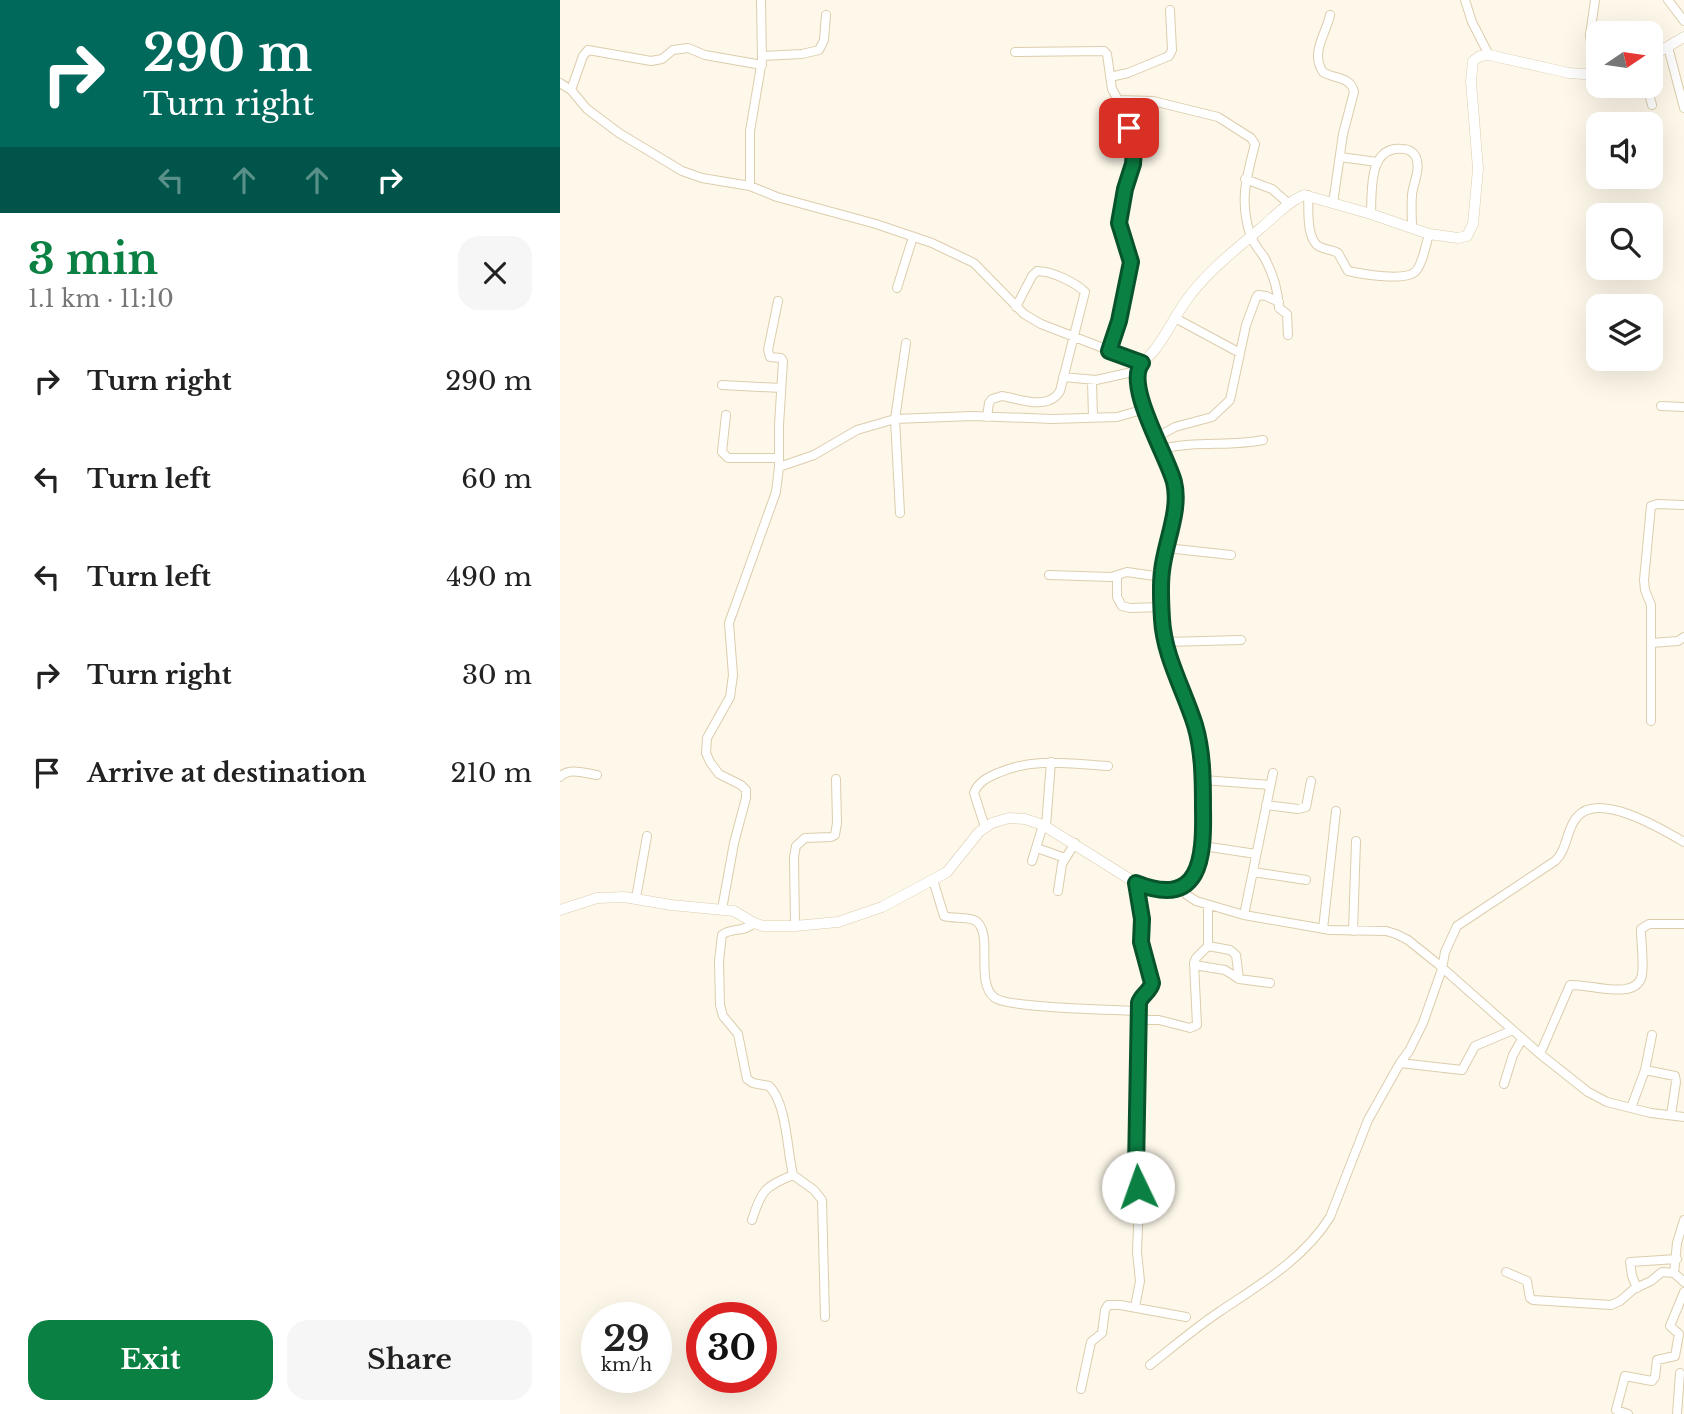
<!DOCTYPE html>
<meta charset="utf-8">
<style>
body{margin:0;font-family:"Libre Baskerville",serif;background:#f6f6f6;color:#222;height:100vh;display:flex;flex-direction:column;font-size:26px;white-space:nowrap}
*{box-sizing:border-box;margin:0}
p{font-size:23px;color:#767676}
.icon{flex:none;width:38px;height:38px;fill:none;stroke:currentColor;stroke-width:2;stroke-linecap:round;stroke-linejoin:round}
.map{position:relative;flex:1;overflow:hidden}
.panel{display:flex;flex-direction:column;background:#fff;width:560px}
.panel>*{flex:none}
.hud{background:#00695c;color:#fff;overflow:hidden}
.needle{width:46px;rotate:77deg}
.controls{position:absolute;left:1026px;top:21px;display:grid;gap:14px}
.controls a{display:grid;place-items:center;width:77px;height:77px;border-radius:14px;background:#fff;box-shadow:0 7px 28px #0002;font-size:35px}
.speed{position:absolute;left:21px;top:1302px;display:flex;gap:14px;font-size:35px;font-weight:700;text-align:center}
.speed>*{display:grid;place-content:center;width:91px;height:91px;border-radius:50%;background:#fff;box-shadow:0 7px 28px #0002;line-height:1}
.speed small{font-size:18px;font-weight:400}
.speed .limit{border:10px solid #d22;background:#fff;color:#111}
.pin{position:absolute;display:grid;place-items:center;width:60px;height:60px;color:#fff;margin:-30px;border-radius:14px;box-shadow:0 4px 10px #0006}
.me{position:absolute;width:77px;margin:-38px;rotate:357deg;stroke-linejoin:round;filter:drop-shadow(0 0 5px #0008)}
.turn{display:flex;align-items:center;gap:24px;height:147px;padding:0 28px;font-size:32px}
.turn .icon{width:91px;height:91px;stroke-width:2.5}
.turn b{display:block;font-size:49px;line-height:60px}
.lanes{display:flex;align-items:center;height:66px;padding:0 28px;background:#0003;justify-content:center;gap:35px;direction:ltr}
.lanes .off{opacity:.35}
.round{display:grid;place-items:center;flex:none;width:74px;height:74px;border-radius:21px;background:#f6f6f6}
.overview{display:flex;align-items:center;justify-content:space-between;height:119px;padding:0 28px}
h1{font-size:42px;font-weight:800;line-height:52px;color:#0b8043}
.primary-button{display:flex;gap:14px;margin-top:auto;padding:14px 28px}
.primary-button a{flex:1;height:80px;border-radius:21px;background:#0b8043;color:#fff;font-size:28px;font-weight:800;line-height:80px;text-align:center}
.primary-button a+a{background:#f6f6f6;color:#222}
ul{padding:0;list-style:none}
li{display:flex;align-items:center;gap:21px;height:98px;padding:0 28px}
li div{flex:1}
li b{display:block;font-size:26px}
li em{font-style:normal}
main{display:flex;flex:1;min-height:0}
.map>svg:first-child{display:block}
</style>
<main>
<section class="panel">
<div class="hud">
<div class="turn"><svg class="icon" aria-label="right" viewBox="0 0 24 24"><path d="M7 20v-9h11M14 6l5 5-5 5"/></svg><div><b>290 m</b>Turn right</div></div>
<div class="lanes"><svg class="icon off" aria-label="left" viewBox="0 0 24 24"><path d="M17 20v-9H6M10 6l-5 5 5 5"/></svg><svg class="icon off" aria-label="ahead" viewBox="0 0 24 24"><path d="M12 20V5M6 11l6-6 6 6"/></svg><svg class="icon off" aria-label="ahead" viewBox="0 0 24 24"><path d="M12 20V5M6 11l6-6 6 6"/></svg><svg class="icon" aria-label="right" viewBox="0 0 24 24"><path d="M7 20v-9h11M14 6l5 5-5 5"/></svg></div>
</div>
<div class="overview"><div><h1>3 min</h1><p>1.1 km · 11:10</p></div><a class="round"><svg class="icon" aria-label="close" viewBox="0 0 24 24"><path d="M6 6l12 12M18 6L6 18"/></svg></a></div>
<ul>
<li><svg class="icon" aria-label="right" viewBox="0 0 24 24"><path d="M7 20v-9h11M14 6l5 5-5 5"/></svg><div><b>Turn right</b></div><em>290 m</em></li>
<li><svg class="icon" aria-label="left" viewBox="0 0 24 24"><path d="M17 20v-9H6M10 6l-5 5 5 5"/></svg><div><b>Turn left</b></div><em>60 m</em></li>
<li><svg class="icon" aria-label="left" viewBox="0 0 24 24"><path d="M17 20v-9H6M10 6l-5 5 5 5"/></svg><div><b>Turn left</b></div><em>490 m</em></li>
<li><svg class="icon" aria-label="right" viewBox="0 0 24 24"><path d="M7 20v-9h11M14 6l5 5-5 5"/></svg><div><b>Turn right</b></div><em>30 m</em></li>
<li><svg class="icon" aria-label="arrive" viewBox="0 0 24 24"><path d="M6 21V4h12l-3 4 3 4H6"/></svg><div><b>Arrive at destination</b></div><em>210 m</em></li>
</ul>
<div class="primary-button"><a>Exit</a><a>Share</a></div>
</section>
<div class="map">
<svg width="1124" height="1414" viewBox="0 0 1124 1414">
<rect width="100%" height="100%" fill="#fef8ea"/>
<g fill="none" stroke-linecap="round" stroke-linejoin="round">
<defs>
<path id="minor" d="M 905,0 L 912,22 L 929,55
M 1035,0 L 1030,35 L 1035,75
M 1108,0 L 1124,21
M 770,15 C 766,34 750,53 763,72 C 773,79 791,76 794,92 L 783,134 L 773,203
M 1108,47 L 1124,108
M 455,52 L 544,51 L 547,54 L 552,89 L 558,100 L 593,101 L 658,117 L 691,138 L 695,144 C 687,177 679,199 690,234 C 693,243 699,250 704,257 C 713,273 718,291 719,308 L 727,314 L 728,335
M 202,56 L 242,54 L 259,50 L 264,40 L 266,15
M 550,77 L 568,73 L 609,56 L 612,50 L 610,10
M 0,83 L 11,90 L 27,109 L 59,133 L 122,171 L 142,178 L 190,186 L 217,197 L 316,224 L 372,243 L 414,263 L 464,314 L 481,324 L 582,363
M 1087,86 L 1092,105
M 11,90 L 23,56 L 28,50 L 91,61 L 102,59 L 113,50 L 128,48 L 145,55 L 202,65
M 780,157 L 817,162
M 685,179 L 712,189 L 729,204
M 190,186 L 190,131 L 202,60 L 201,0
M 748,195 C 749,208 746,235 757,245 C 763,250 772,249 778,253 L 788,271 C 802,274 846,282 856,271 C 863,263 866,244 869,234
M 811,214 C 812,191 808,145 843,149 C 849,149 853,152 856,157 C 861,170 853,183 852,195 C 851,206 852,217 852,228
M 337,288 L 353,237
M 615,318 L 680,353
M 549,351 L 559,321 L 571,262 L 559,223 L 565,189 L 573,164 L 574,150 L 569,136 L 569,128 L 575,101
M 503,377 L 536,380 L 577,371
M 532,381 L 533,417
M 162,385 L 221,388
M 1101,406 L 1124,407
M 166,415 L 162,452 L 168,458 L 219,458
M 427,417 L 429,403 L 432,399 L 442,396 C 460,399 488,411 500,391 L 525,292 C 515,282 491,271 477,271 L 472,276 L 456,307
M 597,437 L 615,427 L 652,417 L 670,400 L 686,325 L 696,298 L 698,295 L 706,296 L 719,302
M 602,449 C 636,440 670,447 703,440
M 219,467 L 254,455 L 297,430 L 335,419 L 413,416 L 493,419 L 557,417 L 585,409
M 340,513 L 335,419 L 346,343
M 606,548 L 671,555
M 489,575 L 551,577 L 567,572 L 602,577
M 557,576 L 557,597 L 562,606 L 570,608 L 602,607
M 605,642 L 681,640
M 1091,643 L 1118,641 L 1124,637
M 1091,721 L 1091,605 L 1085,590 L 1084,580 L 1091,506 L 1097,504 L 1124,505
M 0,777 C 9,767 24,773 37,775
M 643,780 L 710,785
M 706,805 L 738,809 L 746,807 L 751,781
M 486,826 L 491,762
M 425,827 L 414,793 C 418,782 428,777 438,773 C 474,757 510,764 548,766
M 643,846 L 696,854
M 477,848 L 505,858
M 472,861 L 483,825
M 693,872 L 746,880
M 373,880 L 384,916 C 393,919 408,916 416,921 C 434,934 414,983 435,998 C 449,1008 555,1010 579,1011
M 622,888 L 627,895 L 636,901 L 684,915 L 770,930 L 826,931 L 836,934 L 848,940 L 878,964 L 980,1054 L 1028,1092 L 1047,1102 L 1091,1113 L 1124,1117
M 498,891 L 502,864 L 515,843
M 76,898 L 87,836
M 162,909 L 174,843 L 186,798 L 186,790 L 181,785 L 159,774 L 150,762 L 146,753 L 147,738 L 170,697 L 173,675 L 169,623 L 216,492 L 219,467 L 219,425 L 223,361 L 221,358 L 210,357 L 208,350 L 218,301
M 684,915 L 713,773
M 194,923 C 184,933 171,927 162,935 L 159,961 L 160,1005 L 163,1016 L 178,1034 L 187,1079 L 193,1083 L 209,1086 C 227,1103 227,1151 233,1175 L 254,1190 L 262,1200 L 265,1317
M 235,926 L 234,857 L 236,846 L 245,838 L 271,837 L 275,835 L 277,823 L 276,779
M 763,929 L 776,811
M 793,931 L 796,841
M 648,946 L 670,950 L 676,955 L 679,979
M 634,965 L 665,970 L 679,979 L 710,983
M 579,1020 L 599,1020 L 630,1028 L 637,1025 L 634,963 L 636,958 L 648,946 L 648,905
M 980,1054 L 1010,985 C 1028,983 1077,1002 1082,975 C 1084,960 1081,944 1081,929 L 1089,924 L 1124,924
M 840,1063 L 902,1070 L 915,1046 L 953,1030
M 1085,1070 L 1115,1076 L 1116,1082 L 1111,1115
M 944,1084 L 953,1055 L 962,1039
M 1071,1108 L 1085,1070 L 1092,1035
M 192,1220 C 201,1191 205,1186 233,1175
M 946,1272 L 967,1281 L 970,1298 L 973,1300 L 1051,1305 L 1060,1301 L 1074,1289 L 1091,1281 L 1102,1272 L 1114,1273 L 1124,1282
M 1114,1273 L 1117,1243 L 1124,1220
M 1077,1288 L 1072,1276 L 1070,1262 L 1117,1259
M 575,1307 L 580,1281 L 577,1252 L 579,1202 L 576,1168 L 579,1003 C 581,995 590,992 592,983 L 581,942 L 582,919 L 576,883
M 590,1365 C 613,1347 635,1328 659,1312 C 699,1285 744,1259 770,1217 L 808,1120 L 840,1063 L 849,1051 L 863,1023 L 882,969 L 885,952 L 897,926 L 995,861 C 1008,849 1006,829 1017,817 C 1039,791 1102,829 1124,842
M 521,1389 L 531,1342 L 542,1333 L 545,1310 L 548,1305 L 560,1305 L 626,1317
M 1068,1414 L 1056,1410 L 1065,1376 L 1092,1381 L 1095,1377 L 1097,1360 L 1115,1356 L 1119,1334 L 1110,1326 L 1124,1292
M 1117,1414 L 1120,1373"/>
<path id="tertiary" d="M 1090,57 L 1124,37
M 0,910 L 37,898 L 64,897 L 111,905 L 174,911 L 194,923 L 203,926 L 235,926 L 278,922 L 322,907 L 387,872 L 419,832 L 432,823 L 449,818 L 465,819 L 483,825 L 576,883 C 615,898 637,888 643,846 C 643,806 645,767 635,729 C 627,694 607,662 603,627 C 597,584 607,541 616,500 C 612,457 578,418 576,378 C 576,365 589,358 596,348 C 608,332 616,314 628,298 C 648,271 676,249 701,228 C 715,216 728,202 744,195 L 811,214 L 869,234 L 898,238 L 907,236 L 913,224 L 918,169 L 911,81 L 913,61 L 920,56 L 929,55 L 1009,73 L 1038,75"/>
</defs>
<!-- minor casing -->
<use href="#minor" stroke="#dccdac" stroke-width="10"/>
<!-- tertiary casing -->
<use href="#tertiary" stroke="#dccdac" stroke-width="11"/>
<!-- minor -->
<use href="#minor" stroke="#fff" stroke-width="8"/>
<!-- tertiary -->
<use href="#tertiary" stroke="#fff" stroke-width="10"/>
</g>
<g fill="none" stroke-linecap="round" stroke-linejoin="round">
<defs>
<path id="route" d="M 569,128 L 569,136 L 574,150 L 573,164 L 565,189 L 559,223 L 571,262 L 559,321 L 549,351 L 582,363 C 564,385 607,455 614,482 C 621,510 605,542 602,571 C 600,586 601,603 602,619 C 604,656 624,690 635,725 C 643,752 643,781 643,809 C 644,858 641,909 576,883 L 582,919 L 581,942 L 592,983 C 590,992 581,995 579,1003 L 576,1168 L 578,1187"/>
</defs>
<!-- route casing -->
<use href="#route" stroke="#07532c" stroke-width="18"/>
<!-- route -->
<use href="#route" stroke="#0b8043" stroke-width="12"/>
</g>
</svg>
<div class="controls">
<a><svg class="needle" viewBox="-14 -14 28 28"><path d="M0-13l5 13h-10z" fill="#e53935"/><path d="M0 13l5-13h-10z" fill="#767676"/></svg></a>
<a><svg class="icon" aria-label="sound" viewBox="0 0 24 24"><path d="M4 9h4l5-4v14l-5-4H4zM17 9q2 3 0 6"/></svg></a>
<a><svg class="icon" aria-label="search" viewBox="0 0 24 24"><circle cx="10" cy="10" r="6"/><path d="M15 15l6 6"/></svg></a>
<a><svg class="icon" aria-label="layers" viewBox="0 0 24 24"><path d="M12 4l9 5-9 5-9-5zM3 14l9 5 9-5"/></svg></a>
</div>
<div class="speed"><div>29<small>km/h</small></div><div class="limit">30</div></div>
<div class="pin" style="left:569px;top:128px;background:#d93025"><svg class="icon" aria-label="arrive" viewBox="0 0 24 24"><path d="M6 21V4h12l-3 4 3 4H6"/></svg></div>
<svg class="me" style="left:578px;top:1187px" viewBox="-20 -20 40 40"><circle r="19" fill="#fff"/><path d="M0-13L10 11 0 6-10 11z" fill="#0b8043"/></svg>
</div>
</main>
